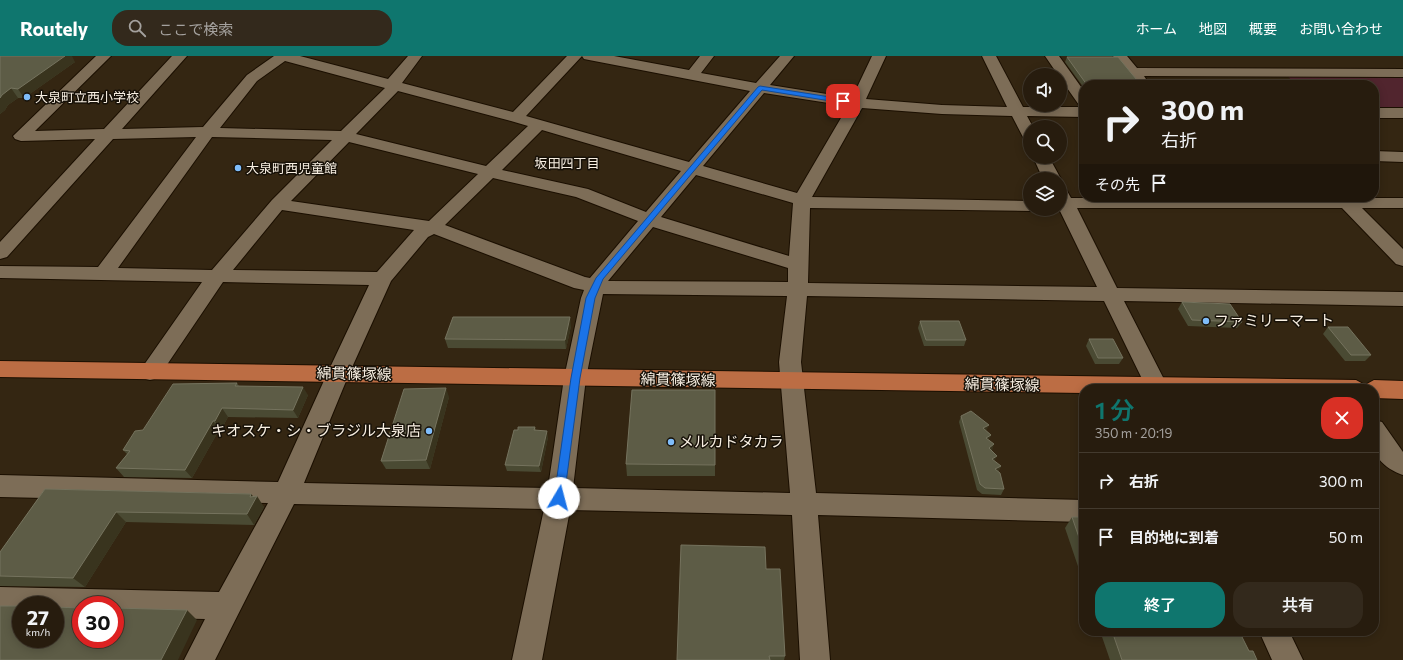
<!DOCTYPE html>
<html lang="ja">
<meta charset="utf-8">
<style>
body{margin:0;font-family:Commissioner,"Noto Sans JP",sans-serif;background:#33291c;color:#f1f3f6;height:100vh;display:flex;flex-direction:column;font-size:15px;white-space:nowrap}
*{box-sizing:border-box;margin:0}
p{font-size:13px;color:#a4a19e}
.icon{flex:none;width:22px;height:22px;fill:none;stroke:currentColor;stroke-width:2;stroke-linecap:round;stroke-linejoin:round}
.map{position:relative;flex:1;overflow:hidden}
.panel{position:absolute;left:1079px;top:328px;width:300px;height:252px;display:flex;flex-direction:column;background:#271c0e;border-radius:16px;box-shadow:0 2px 10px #0003,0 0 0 1px #433a2e}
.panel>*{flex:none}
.hud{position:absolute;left:1079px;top:24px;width:300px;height:122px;border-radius:16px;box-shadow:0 2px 10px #0003,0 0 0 1px #433a2e;background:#271c0e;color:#f1f3f6;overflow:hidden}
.controls{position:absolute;left:1023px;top:12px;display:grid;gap:8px}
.controls a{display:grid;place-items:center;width:44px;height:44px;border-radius:50%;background:#271c0e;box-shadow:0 2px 10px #0003,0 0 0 1px #433a2e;font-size:20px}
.speed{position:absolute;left:12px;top:540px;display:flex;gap:8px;font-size:20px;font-weight:700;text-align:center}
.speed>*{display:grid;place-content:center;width:52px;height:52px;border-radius:50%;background:#271c0e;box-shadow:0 2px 10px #0003,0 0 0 1px #433a2e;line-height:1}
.speed small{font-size:10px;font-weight:400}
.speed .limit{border:6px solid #d22;background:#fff;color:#111}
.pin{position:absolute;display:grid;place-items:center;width:34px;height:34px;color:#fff;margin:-17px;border-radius:8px;box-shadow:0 2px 6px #0006}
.me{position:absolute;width:44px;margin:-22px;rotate:8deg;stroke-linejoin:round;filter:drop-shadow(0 0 3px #0008)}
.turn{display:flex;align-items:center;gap:14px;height:84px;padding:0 16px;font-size:18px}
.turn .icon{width:52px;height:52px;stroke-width:2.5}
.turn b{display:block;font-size:28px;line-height:34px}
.then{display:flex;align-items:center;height:38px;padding:0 16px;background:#0003;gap:8px;font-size:15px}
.round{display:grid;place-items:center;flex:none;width:42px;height:42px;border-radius:16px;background:#33291c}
.overview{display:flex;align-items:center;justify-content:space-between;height:68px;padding:0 16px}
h1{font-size:24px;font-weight:600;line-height:30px;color:#0f766e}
.cta{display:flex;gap:8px;margin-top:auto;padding:8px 16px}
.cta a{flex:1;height:46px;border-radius:16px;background:#0f766e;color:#fff;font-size:16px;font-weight:600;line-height:46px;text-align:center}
.cta a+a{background:#33291c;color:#f1f3f6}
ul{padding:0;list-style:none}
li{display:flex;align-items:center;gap:12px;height:56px;padding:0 16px;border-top:1px solid #433a2e}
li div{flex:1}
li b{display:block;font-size:15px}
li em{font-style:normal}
header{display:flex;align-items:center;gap:24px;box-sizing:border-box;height:56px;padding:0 20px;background:#0f766e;color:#fff}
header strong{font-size:19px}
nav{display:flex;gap:22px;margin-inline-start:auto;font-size:14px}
.search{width:280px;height:36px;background:#33291c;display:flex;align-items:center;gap:10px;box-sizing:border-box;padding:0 14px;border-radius:16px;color:#a4a19e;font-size:15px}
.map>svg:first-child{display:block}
</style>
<header>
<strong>Routely</strong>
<div class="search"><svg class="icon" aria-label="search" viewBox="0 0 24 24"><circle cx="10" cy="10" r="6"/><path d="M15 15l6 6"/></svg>ここで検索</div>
<nav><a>ホーム</a><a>地図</a><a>概要</a><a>お問い合わせ</a></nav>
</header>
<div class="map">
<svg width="1403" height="604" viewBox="0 0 1403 604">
<rect width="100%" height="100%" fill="#342612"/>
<!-- green -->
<path fill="#51252e" d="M 1286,19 L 1403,19 L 1403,53 L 1374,53 L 1374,29 L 1297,29 Z"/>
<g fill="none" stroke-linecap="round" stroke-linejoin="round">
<defs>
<path id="minor" d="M 96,0 L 111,0 L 35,75 L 104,73 L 172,0 L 187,0 L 122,73 L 203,71 L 247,19 L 274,0 L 300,0 L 388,23 L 408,0 L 422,0 L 402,27 L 513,56 L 567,0 L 582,0 L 526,60 L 689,106 L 750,35 L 589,4 L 584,3 L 582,0 L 614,0 L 689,14 L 700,0 L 714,0 L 701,17 L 756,27 L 780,0 L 794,0 L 770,29 L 852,42 L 872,0 L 886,0 L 866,43 L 942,49 L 1007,51 L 982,0 L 996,0 L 1023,51 L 1084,51 L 1084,61 L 1027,60 L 1033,71 L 1030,71 L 1030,85 L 1024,83 L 1012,60 L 942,58 L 862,52 L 812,141 L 1030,145 L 1030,153 L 1036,154 L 1030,155 L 810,152 L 808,227 L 1097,231 L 1059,153 L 1060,132 L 1066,133 L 1071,142 L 1403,142 L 1403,152 L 1362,152 L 1403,193 L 1403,210 L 1396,208 L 1342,152 L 1077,152 L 1117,232 L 1403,236 L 1403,250 L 1124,245 L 1169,333 L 1147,333 L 1104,245 L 807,240 L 801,306 L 816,437 L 1084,444 L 1084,466 L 818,459 L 830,604 L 800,604 L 792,459 L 570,454 L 542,604 L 512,604 L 544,453 L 294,448 L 215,604 L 184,604 L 205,563 L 115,561 L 115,549 L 81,549 L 81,560 L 55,559 L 55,549 L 21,549 L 21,558 L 0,557 L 0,531 L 219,536 L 268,447 L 0,441 L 0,419 L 278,426 L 327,318 L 369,229 L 223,226 L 158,322 L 150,324 L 142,322 L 139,316 L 202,226 L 0,222 L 0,210 L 98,211 L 196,81 L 113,83 L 7,201 L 0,203 L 0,186 L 95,83 L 21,85 L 15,83 L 13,80 ZM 285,5 L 385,32 L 341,75 L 220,72 L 257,25 ZM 398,35 L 511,65 L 528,70 L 486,110 L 356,78 ZM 764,37 L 848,50 L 797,137 L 703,110 ZM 542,74 L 681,115 L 646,156 L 588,133 L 502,114 ZM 212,81 L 332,84 L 272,144 L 212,214 L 118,212 ZM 349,86 L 478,118 L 429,165 L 291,145 ZM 696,119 L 793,147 L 789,200 L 661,161 ZM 493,122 L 576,141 L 638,165 L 590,222 L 585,221 L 445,169 ZM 282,154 L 414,174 L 377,216 L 233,214 ZM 653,171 L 788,212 L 788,226 L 608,225 ZM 434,178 L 574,232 L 584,234 L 581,242 L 564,322 L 548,432 L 304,427 L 349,318 L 391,225 L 428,181 ZM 603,238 L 787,240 L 779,306 L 790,437 L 573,432 L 586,322 Z
M 1045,0 L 1059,0 L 1084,35 L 1084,50 L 1079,49 L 1060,22 L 1060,19 L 1058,19 Z
M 1113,0 L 1127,0 L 1137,12 L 1403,13 L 1403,21 L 1144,20 L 1150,29 L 1136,29 Z
M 1374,52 L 1403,52 L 1403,62 L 1374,62 Z
M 1374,95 L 1403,96 L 1403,106 L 1374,105 Z
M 1033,101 L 1049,101 L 1061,123 L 1060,124 L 1043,123 Z
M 1374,364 L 1382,366 L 1403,396 L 1403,419 C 1391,415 1377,406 1374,392 C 1372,384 1374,372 1374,364 Z
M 1259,575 L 1289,575 L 1303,604 L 1272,604 Z"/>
<path id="major" d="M 0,305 L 1356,324 L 1365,329 L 1374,324 L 1403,325 L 1403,343 L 1374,342 L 1374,333 L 1084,333 L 1084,337 L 0,321 Z"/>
</defs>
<!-- minor casing -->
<use href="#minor" stroke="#1b0f00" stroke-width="2"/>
<!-- major casing -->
<use href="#major" stroke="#1b0f00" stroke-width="2"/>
<!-- minor -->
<use href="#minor" fill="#7d6d57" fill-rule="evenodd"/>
<!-- major -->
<use href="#major" fill="#bc6d44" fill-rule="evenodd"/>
</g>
<!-- wall -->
<path fill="#4a4a33" d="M 0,0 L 75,6 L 24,42 L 18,42 L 8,49 L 5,54 L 0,58 Z
M 1067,1 L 1141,29 L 1084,29 L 1084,32 L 1065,6 Z
M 1182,246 L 1242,266 L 1237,272 L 1188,270 L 1178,253 Z
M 920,265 L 966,284 L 964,290 L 924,290 L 918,272 Z
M 571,270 L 566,293 L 448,292 L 445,283 Z
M 1328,271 L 1371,299 L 1365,305 L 1345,305 L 1323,278 Z
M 1089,283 L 1123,302 L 1119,308 L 1095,308 L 1086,290 Z
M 237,327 L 239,330 L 308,339 L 298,362 L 228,361 L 221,374 L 219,374 L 192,422 L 124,421 L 116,412 L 127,398 L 123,394 L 143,374 Z
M 449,341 L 430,413 L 386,413 L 381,405 Z
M 961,360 L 986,375 L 991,379 L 988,384 L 994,405 L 1001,410 L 998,416 L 1004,433 L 1001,439 L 982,438 L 977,434 L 959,366 Z
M 535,371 L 536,375 L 548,381 L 541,416 L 507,415 L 505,409 L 518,374 Z
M 626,408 L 715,409 L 715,420 L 627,420 Z
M 45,433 L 251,438 L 264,451 L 254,469 L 126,466 L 85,531 L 0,530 L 0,496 Z
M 1072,461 L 1084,461 L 1084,528 L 1065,472 Z
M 766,513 L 785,600 L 784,604 L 677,604 Z
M 1100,575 L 1239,575 L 1249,595 L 1257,604 L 1110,604 Z"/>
<!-- shaded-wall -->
<path fill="#39341e" d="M 65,0 L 72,0 L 75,6 L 24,42 L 18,33 Z
M 11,32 L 18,42 L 8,49 L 5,54 L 0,58 L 0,42 L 2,39 Z
M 570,261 L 571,270 L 566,293 L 565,284 Z
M 303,331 L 308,339 L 298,362 L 293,354 Z
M 446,332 L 449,341 L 430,413 L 426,404 Z
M 222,352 L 228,361 L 221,374 L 215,365 Z
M 213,365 L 219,374 L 192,422 L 185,414 Z
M 989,369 L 986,375 L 983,372 Z
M 547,375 L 548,381 L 541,416 L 539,410 Z
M 991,379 L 988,385 L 986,382 Z
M 994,388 L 992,395 L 989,392 Z
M 997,400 L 994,406 L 992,403 Z
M 1001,410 L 998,416 L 995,413 Z
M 251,438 L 255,443 L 257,440 L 264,451 L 254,469 L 247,458 L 250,441 Z
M 116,456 L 126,466 L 85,531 L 73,522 Z
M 187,554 L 197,564 L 178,604 L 161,604 Z"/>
<!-- building -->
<path fill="#5d5c46" stroke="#75735e" d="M 0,0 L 65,0 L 18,33 L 11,32 L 2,39 L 0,42 Z
M 1067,1 L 1118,1 L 1141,29 L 1087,29 Z
M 1182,246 L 1230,248 L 1242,266 L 1192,264 Z
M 453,261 L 570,261 L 565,284 L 445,283 Z
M 920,265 L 959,265 L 966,284 L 926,284 Z
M 1328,271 L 1348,271 L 1371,299 L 1351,299 Z
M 1089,283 L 1113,283 L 1123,302 L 1098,302 Z
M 237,327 L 235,330 L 303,331 L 293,354 L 222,352 L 215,365 L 213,365 L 185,414 L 116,412 L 130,395 L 123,394 L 135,375 L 143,374 L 173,328 Z
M 446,332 L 426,404 L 381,405 L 404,333 Z
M 632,334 L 715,334 L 715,409 L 626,408 Z
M 971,355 L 989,369 L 983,372 L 991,379 L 986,382 L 994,388 L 989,392 L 997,400 L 992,403 L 1001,410 L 995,413 L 1000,417 L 1004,433 L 985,432 L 980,428 L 961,360 Z
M 518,371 L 535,371 L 534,374 L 547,375 L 539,410 L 505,409 L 514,374 L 518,374 Z
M 45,433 L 251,438 L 250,441 L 257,440 L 247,458 L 116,456 L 73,522 L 0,520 L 0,496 Z
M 1072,461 L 1084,461 L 1084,496 Z
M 681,489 L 765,491 L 766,513 L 780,513 L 785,600 L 769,600 L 770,604 L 677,604 Z
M 0,550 L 21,550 L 21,583 L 55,583 L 55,551 L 81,552 L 81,583 L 115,583 L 115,552 L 187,554 L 161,604 L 0,604 Z
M 1112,575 L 1239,575 L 1249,595 L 1253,595 L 1257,604 L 1122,604 Z"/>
<!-- route -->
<path fill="#1a73e8" stroke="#114b97" d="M 760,30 L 843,43 L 846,45 L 843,47 L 762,34 L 603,223 L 595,242 L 580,322 L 564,442 L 563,446 L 559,447 L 555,446 L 554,442 L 571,322 L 586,242 L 596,222 L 758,31 Z"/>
<!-- markers -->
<g fill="#7fbdfa" stroke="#171108" stroke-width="1.5">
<circle cx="27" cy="41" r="4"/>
<circle cx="238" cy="112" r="4"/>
<circle cx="1206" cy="265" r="4"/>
<circle cx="429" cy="375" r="4"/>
<circle cx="671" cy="386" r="4"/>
</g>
<g text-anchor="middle" stroke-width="3" stroke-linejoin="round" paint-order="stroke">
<!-- far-poi labels -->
<g font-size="13" fill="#f8efe2" stroke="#171108" text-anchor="start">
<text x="35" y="46">大泉町立西小学校</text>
<text x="246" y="117">大泉町西児童館</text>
</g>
<!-- far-neighbourhood labels -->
<g font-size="13" fill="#f8efe2" stroke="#171108">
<text x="567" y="112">坂田四丁目</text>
</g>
<!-- poi labels -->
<g font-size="15" fill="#f8efe2" stroke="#171108" text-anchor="start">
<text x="1214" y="270">ファミリーマート</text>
<text x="421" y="380" text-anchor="end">キオスケ・シ・ブラジル大泉店</text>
<text x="679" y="391">メルカドタカラ</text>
</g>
<!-- street labels -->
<g font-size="15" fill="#f8efe2" stroke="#171108">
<text transform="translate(354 318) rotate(1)" y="5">綿貫篠塚線</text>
<text transform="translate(678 324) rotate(1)" y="5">綿貫篠塚線</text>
<text transform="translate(1002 329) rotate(1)" y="5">綿貫篠塚線</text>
</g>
</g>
</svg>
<div class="controls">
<a><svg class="icon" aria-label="sound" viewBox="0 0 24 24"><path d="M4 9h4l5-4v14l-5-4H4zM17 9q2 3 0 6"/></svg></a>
<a><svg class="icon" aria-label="search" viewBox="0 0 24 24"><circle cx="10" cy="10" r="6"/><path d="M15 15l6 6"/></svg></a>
<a><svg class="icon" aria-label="layers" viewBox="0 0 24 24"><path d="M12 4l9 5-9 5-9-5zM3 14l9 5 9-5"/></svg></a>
</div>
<div class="speed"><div>27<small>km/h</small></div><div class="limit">30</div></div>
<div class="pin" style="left:843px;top:45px;background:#d93025"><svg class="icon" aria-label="arrive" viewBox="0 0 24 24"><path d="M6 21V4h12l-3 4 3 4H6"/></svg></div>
<svg class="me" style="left:559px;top:442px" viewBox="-20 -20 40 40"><circle r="19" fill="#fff"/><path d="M0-13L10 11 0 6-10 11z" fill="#1a73e8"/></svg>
<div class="hud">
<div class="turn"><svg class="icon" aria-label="right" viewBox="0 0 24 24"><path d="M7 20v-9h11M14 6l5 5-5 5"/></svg><div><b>300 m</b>右折</div></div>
<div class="then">その先<svg class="icon" aria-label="arrive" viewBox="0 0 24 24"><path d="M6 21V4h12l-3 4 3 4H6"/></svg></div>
</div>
<section class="panel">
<div class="overview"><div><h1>1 分</h1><p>350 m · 20:19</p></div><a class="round" style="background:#d93025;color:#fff"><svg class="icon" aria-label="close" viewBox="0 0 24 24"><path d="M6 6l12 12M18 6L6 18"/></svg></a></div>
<ul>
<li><svg class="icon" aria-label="right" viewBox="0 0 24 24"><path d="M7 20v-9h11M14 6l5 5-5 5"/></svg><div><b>右折</b></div><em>300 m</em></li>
<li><svg class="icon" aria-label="arrive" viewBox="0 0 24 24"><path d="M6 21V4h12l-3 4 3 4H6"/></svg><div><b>目的地に到着</b></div><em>50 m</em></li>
</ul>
<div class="cta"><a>終了</a><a>共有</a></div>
</section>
</div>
